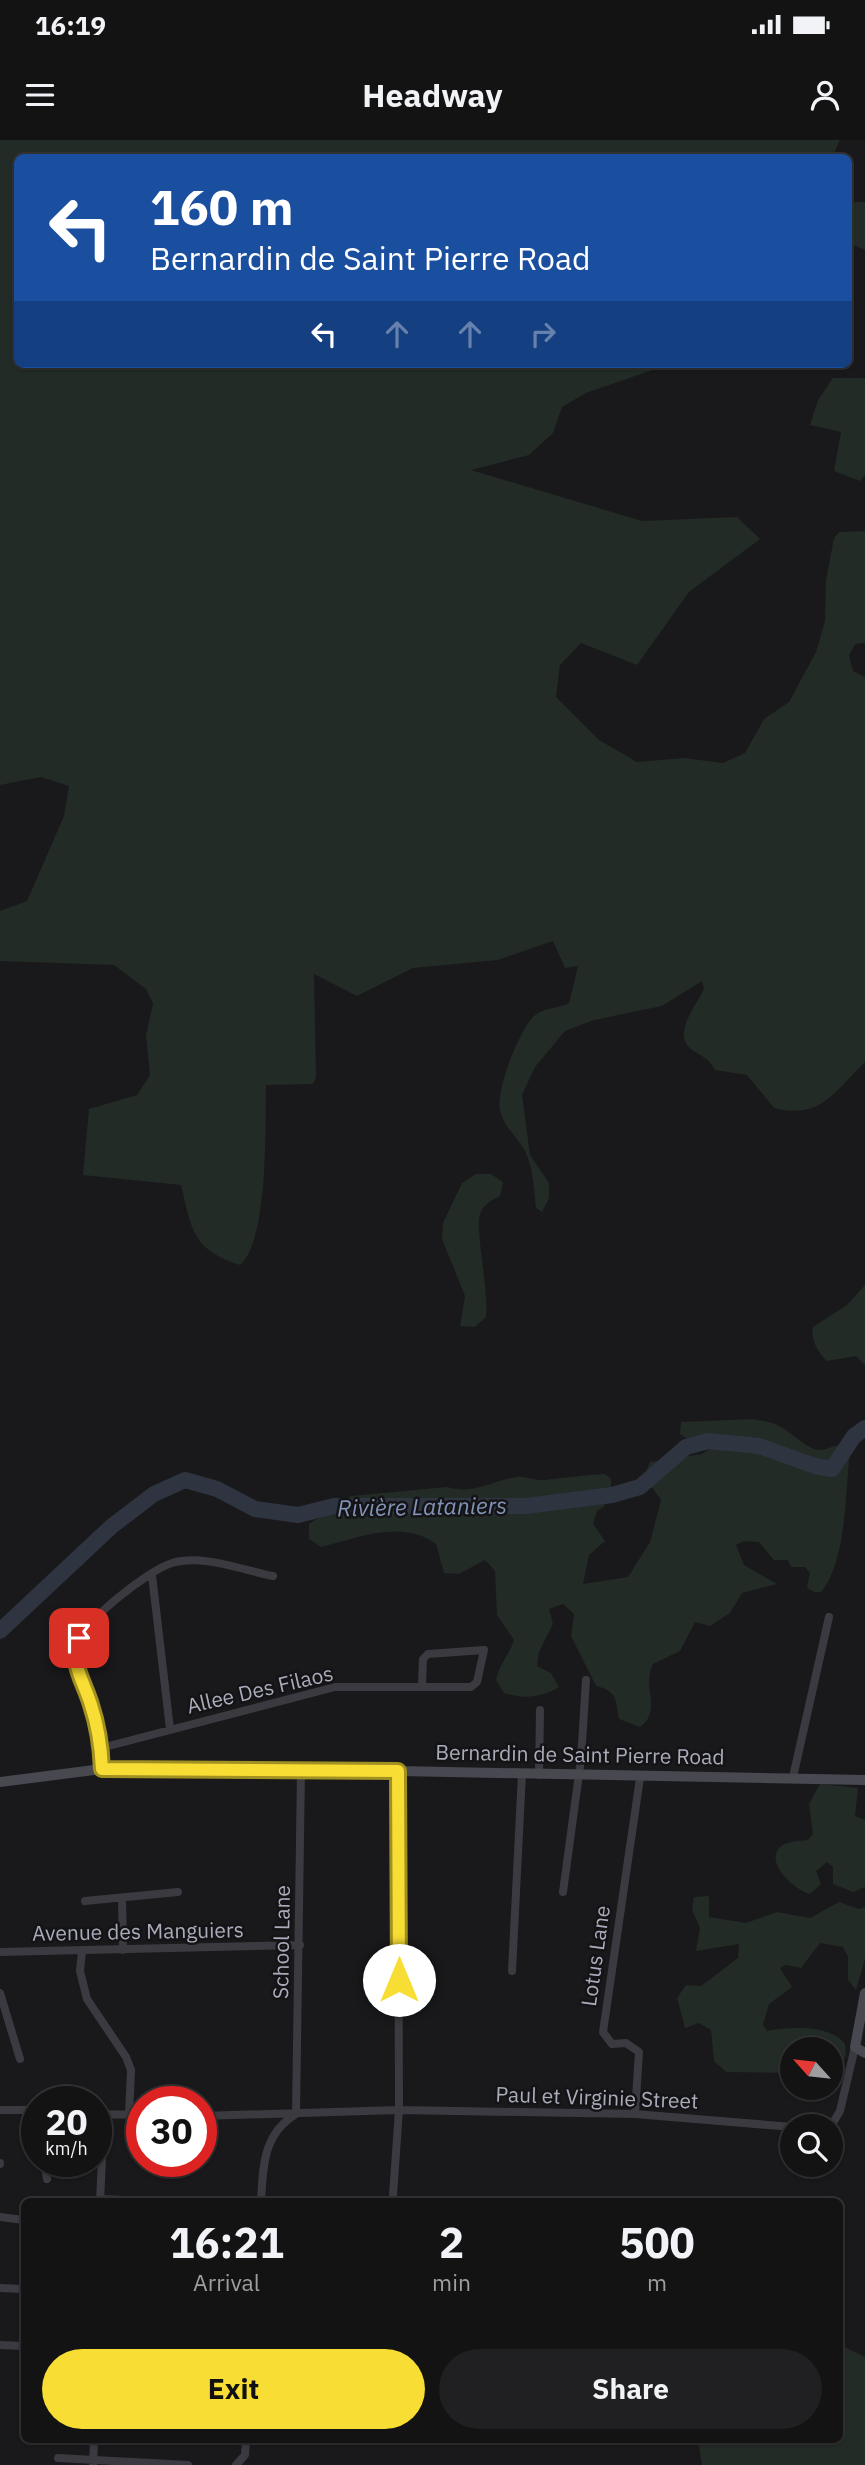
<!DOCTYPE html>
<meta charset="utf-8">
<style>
body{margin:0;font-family:"IBM Plex Sans",sans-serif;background:#202022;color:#f1f3f6;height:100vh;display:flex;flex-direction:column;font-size:26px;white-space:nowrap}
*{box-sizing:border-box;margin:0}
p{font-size:23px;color:#9d9ea0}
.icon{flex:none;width:38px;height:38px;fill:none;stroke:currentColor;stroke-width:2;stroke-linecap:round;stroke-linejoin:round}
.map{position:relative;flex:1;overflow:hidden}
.panel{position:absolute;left:21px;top:2058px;width:822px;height:245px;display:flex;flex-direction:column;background:#131314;border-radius:10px;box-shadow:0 2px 5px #0004,0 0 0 2px #323234}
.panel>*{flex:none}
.hud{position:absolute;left:14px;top:14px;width:838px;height:214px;border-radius:10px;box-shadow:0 2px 5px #0004,0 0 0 2px #323234;background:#1a4fa0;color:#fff;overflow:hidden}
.needle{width:46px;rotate:297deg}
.fabs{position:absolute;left:780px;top:1897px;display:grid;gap:14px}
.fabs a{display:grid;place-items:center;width:63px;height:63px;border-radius:50%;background:#131314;box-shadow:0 2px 5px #0004,0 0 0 2px #323234;font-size:35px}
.speed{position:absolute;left:21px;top:1946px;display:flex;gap:14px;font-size:35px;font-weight:700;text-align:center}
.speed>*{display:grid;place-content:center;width:91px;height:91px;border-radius:50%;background:#131314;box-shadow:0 2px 5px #0004,0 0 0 2px #323234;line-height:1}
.speed small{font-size:18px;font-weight:400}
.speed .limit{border:10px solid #d22;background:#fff;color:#111}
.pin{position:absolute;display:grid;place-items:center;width:60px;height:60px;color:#fff;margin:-30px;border-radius:14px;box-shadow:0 4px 10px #0006}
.me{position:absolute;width:77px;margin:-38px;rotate:0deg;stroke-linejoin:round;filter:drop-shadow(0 0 5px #0008)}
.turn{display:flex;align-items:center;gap:24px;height:147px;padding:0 21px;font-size:32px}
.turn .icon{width:91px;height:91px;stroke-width:2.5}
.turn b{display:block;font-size:49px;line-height:60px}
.lanes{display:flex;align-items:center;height:66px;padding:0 21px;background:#0003;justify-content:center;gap:35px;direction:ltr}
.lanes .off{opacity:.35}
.eta{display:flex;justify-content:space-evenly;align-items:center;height:119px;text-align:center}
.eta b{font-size:42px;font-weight:800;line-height:49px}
.cta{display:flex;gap:14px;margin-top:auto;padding:14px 21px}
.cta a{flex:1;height:80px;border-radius:42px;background:#f8dd34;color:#111;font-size:28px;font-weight:800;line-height:80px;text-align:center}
.cta a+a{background:#202022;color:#f1f3f6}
.status{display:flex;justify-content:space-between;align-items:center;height:49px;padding:0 35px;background:#131314;direction:ltr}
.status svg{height:19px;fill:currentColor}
header{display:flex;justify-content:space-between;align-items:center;height:91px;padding:0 21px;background:#131314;font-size:32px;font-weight:800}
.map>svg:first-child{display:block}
</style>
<div class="status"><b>16:19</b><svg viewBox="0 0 49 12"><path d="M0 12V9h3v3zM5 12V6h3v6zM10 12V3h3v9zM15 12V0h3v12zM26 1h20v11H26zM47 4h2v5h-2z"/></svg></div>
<header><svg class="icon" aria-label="menu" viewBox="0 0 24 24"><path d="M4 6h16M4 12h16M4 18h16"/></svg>Headway<svg class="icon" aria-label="person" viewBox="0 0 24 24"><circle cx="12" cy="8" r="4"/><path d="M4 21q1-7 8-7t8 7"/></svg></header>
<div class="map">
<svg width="865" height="2325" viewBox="0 0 865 2325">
<rect width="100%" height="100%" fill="#19191b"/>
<!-- green -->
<path fill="#222b25" d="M 0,0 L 840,0 L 832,18 L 18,18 L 18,224 L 670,224 L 586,253 L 562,267 L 553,293 L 529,315 L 471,330 L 642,381 L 737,377 L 760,399 L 689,452 L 637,525 L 581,503 L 560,525 L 556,557 L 599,600 L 637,622 L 684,618 L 723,623 L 745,613 L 764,579 L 789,562 L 816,512 L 825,481 L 826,440 L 834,398 L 839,392 L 865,391 L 865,503 L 855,504 L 849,516 L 853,531 L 865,537 L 865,922 C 834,952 821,980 774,968 L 747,935 L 715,930 C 709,919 705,918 695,912 C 669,897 695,868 704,849 L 702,841 L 662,866 L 594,880 L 565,891 L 535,927 L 522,955 L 530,1015 L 549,1043 L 549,1058 L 542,1072 L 536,1068 C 534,1049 533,1022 522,1006 C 513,993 504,986 500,970 C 495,951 520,889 534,876 C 545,867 557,869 569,863 L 578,826 L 565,828 L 553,801 L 498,820 L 413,828 L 357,856 L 314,834 L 316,937 L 313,944 L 266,945 C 265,984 269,1100 240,1125 C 191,1109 192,1089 181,1045 L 83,1035 L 89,969 L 137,955 L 150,935 L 146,895 L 153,864 L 146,849 L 114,825 L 0,821 L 0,771 L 27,761 L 64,676 L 69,646 L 41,637 L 0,645 Z
M 849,62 L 865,62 L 865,110 L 849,103 Z
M 833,238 L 865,238 L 865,335 L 860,341 L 834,331 L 841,292 L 810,285 L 818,260 Z
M 476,1034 L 491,1034 L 503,1042 L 500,1056 C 492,1060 484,1064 480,1074 C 475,1089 489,1152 486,1177 L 475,1187 L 460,1186 L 465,1156 L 442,1099 L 443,1083 L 462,1043 Z
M 865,1145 L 865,1225 L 856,1216 L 827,1221 C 818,1213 810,1199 813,1187 L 847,1165 Z
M 753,1279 C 760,1281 769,1281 775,1284 C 789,1290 800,1303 814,1309 C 829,1314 839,1296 850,1312 C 845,1352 847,1421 821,1452 L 814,1452 L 807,1448 L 810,1433 L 805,1427 L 791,1427 L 788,1420 L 774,1420 L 759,1402 L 744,1401 L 736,1405 L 744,1425 L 777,1444 L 742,1453 L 730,1473 L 710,1486 L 695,1482 L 680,1511 L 653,1524 C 641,1546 663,1571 640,1587 L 619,1579 C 616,1560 617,1551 596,1546 L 571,1496 L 574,1474 L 563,1464 L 549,1469 L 553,1484 L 539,1512 L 537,1526 L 551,1533 L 559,1547 C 542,1558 523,1559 504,1553 L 496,1540 C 499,1525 509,1515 514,1500 L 497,1475 L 495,1431 L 485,1420 L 459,1434 L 444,1433 L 436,1404 C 401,1379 360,1398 321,1407 L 309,1399 L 309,1384 L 351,1356 L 447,1347 C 474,1355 491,1341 517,1337 C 525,1336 535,1341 544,1340 C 564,1338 584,1335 605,1334 L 611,1339 L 611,1346 L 604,1367 L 597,1371 L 593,1384 L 605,1401 L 589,1415 L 583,1444 L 628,1437 L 650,1402 L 661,1360 L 644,1336 L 650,1322 L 702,1314 L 724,1299 L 689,1300 L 680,1294 L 681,1282 Z
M 820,1644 L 858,1648 L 855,1676 L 865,1680 L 865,1747 L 853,1752 L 833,1744 L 833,1727 L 827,1722 L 816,1731 L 821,1744 L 810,1754 C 795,1750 764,1723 780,1707 C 786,1701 800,1701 808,1700 L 813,1694 L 809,1664 Z
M 709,1756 L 709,1777 L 746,1783 L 777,1772 L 810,1778 L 839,1762 L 859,1769 L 865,1767 L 865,1819 L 856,1850 L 848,1840 L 848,1817 L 843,1807 L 820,1803 L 801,1828 L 786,1825 L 780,1828 L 792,1847 L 769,1864 L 763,1885 L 767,1891 C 789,1887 830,1884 845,1904 L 846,1915 L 842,1924 L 831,1924 L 831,1909 L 793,1909 L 793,1933 L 726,1932 L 714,1921 L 711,1890 L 699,1883 L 685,1888 L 677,1858 L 686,1845 L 701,1846 L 738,1818 L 739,1804 L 696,1811 L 700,1788 L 692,1770 L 694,1757 Z
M 840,2205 L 865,2217 L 865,2325 L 702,2325 L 698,2300 L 840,2300 Z"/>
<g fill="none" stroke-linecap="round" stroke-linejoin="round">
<!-- river -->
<path stroke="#2e3440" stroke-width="16" d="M 0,1491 L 112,1386 L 154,1354 L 185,1340 L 217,1349 L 255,1369 L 298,1375 L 334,1366 L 526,1366 L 612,1355 L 640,1347 L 686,1307 L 708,1301 L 759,1306 L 815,1326 L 832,1329 L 854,1296 L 865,1288"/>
<!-- street -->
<path stroke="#3a3a40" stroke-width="8" d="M 152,1435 L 170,1589
M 101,1608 L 335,1547 L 471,1547 L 477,1542 L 484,1510 L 428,1514 L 423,1519 L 422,1546
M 102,1629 C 101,1607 97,1587 91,1566 C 86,1549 71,1529 74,1510 C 78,1485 148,1430 172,1423 C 202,1414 243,1430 273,1436
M 398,1631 L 399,1970 L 635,1974 L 793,1987
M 539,1635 L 540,1570
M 793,1637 L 829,1477
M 563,1752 L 581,1619 L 586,1540
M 122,1758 L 123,1810
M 85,1761 L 178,1752
M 82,1811 L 80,1831 L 87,1859 L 126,1917 L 131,1930 L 129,1975
M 0,1812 L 300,1805
M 512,1831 L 522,1634
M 0,1853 L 20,1919
M 0,1970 L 32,1970 L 37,1974
M 96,1974 L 142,1975
M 635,1974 L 639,1912 L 626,1903 L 612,1904 L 603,1892 L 640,1638
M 201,1976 L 399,1970 L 393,2055
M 831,1986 L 840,1971 L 855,1907
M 44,2021 L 47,2039
M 0,2023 L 0,2024
M 100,2059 L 176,2062
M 100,2062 L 104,1974
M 261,2062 C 263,2026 263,1994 296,1974 L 301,1630
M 0,2077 L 24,2080
M 0,2148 L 24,2149
M 0,2205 L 24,2206
M 58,2318 L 188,2325
M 93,2325 L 94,2300
M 236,2325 L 245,2315 L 246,2300"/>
<!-- secondary -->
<path stroke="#474850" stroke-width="10" d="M 0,1642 L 102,1629 L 398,1631 L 865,1640
M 865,1853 L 855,1907 L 865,1913"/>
</g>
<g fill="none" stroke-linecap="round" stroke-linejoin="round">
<defs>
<path id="route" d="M 79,1498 C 69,1523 84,1541 91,1565 C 98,1586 101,1607 102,1629 L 398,1631 L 399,1840"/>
</defs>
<!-- route casing -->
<use href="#route" stroke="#a19022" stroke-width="18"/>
<!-- route -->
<use href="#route" stroke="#f8dd34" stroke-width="12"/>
</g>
<g text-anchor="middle" stroke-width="5" stroke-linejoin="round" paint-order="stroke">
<!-- street labels -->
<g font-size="21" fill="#abacbb" stroke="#141416">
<text transform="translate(260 1550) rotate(-13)" y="7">Allee Des Filaos</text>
<text transform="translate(580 1615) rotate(1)" y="7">Bernardin de Saint Pierre Road</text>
<text transform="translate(138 1792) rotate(-1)" y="7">Avenue des Manguiers</text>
<text transform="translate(282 1802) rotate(-89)" y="7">School Lane</text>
<text transform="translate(596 1816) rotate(-82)" y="7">Lotus Lane</text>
<text transform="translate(597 1958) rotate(2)" y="7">Paul et Virginie Street</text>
</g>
<!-- water labels -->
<g font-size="23" font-style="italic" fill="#8193b7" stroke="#141416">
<text transform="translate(422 1367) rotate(-1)" y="8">Rivière Lataniers</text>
</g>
</g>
</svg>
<div class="fabs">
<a><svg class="needle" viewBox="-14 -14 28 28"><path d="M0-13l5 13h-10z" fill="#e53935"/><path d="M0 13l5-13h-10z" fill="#9d9ea0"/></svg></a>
<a><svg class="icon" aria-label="search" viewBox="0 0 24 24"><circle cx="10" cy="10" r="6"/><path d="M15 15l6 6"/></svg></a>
</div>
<div class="speed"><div>20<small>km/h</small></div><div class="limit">30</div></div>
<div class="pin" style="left:79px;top:1498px;background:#d93025"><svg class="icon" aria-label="arrive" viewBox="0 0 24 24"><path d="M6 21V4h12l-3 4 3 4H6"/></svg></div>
<svg class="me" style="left:399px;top:1840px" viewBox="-20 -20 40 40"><circle r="19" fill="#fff"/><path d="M0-13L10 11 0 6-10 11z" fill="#f8dd34"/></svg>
<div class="hud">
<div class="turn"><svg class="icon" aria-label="left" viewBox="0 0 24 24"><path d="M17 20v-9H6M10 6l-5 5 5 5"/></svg><div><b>160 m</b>Bernardin de Saint Pierre Road</div></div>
<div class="lanes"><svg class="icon" aria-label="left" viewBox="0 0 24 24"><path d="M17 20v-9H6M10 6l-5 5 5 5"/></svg><svg class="icon off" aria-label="ahead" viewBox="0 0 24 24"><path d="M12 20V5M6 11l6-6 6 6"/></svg><svg class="icon off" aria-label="ahead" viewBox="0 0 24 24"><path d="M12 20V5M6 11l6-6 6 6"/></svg><svg class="icon off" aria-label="right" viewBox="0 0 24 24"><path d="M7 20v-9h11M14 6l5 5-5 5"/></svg></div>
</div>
<section class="panel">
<div class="eta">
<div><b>16:21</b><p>Arrival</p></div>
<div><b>2</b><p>min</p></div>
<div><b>500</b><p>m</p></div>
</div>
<div class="cta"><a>Exit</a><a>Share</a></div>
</section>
</div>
